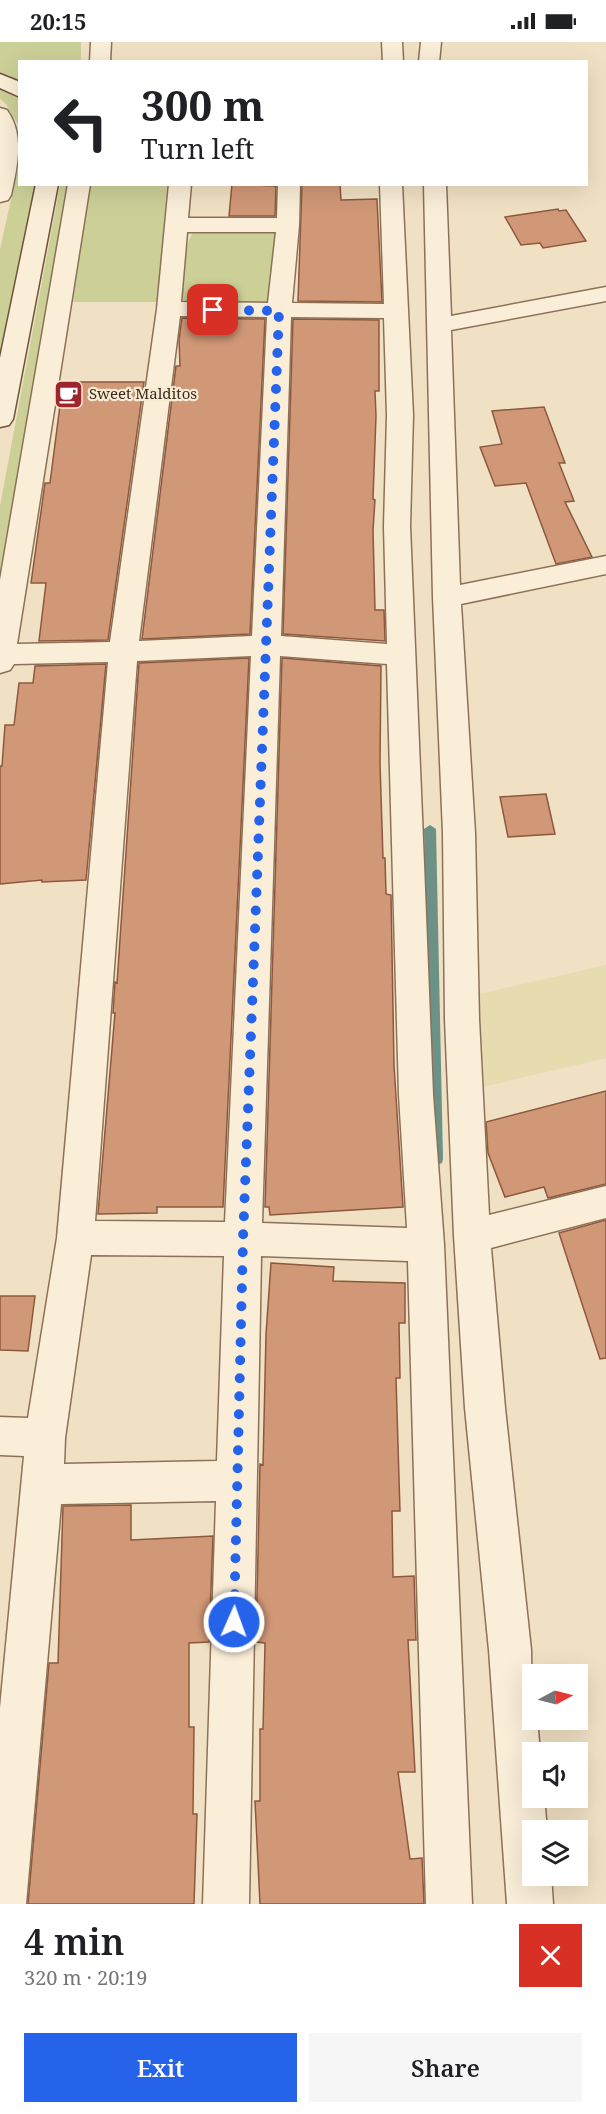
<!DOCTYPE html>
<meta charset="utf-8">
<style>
body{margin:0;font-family:"Noto Serif",serif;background:#f6f6f6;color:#202124;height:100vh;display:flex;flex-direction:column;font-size:22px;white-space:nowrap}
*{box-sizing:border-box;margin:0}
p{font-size:20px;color:#757577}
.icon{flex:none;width:33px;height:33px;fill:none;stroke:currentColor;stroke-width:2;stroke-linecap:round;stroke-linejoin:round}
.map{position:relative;height:1862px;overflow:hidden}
.details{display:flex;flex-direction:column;background:#fff;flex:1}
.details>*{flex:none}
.guide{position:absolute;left:18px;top:18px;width:570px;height:126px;border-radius:0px;box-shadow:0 6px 24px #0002;background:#fff;color:#202124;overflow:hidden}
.needle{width:39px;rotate:83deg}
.controls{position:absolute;left:522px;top:1622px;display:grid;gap:12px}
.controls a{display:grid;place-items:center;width:66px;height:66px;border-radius:0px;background:#fff;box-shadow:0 6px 24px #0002;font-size:30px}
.pin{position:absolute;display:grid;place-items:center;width:51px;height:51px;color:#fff;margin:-26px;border-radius:12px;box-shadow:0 3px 9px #0006}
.me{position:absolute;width:66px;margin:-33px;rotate:2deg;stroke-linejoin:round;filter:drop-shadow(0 0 4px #0008)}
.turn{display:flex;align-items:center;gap:21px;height:126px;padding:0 24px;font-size:27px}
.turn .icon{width:78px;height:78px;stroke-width:2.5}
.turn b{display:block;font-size:42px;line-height:51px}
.round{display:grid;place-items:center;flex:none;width:63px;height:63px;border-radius:0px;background:#f6f6f6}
.head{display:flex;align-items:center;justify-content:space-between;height:102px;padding:0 24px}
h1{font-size:36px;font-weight:600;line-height:45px}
.primary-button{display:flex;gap:12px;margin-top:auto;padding:12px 24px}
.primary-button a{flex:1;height:69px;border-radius:0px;background:#2563eb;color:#fff;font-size:24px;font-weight:600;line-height:69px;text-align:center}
.primary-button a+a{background:#f6f6f6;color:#202124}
.status{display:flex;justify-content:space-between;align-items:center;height:42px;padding:0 30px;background:#fff;direction:ltr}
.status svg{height:16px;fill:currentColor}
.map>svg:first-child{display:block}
</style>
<div class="status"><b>20:15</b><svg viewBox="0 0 49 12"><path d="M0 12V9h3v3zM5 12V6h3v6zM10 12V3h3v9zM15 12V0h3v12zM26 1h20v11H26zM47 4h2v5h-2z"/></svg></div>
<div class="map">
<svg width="606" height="1862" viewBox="0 0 606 1862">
<rect width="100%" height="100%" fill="#f1e1c4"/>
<!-- farmland -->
<path fill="#e7dbb0" d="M 606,923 L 606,1016 L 483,1045 L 475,953 Z"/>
<!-- green -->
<path fill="#ccd097" d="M 0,0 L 81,0 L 81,19 L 20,20 L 19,39 L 0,30 Z
M 0,40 L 19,54 L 19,84 L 6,62 L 0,57 Z
M 19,122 L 20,142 L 39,143 L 0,330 L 0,207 Z
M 60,143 L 74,143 L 0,587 L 0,464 Z
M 89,143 L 167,143 L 158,260 L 73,260 Z
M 194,190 L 270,190 L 275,192 L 278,198 L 269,263 L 184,259 C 178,249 184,198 194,190 Z"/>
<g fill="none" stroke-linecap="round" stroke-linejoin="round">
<!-- stream -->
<path fill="#6c9287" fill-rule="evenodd" d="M 430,783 L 436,787 L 443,1117 L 442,1121 L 437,1123 L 432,1121 L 431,1117 L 424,787 Z"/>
</g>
<!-- building -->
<path fill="#d19877" stroke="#8d583d" stroke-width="1.5" d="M 232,142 L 276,144 L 275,174 L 229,174 Z
M 340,142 L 341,158 L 377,157 L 382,260 L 298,259 L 302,143 Z
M 558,167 L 559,169 L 566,168 L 586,199 L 543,206 L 540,201 L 521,203 L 505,175 Z
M 182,276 L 265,277 L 250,592 L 142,597 L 176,324 L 180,324 L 179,298 Z
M 293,277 L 379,278 L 379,349 L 375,349 L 376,374 L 373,457 L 375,458 L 373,488 L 375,568 L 384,568 L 385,599 L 283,592 Z
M 63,340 L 144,340 L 108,598 L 39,599 L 46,541 L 31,541 L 45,441 L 50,441 Z
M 544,365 L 565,421 L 559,421 L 574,459 L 565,460 L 592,515 L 556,522 L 526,441 L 495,444 L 480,405 L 502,402 L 492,369 Z
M 249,616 L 223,1165 L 157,1165 L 157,1171 L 98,1172 L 115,971 L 113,971 L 115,940 L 117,941 L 139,621 Z
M 282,616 L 381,624 L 380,722 L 383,816 L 385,816 L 386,852 L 391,853 L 394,1023 L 403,1165 L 270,1173 L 269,1165 L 265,1165 Z
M 106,622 L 86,838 L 42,840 L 42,838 L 0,842 L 0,724 L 2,724 L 5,683 L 14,683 L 19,641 L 33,641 L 35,624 Z
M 546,752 L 555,792 L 508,795 L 500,755 Z
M 606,1049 L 606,1142 L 548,1156 L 544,1145 L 505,1155 L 488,1111 L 486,1080 Z
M 606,1178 L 606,1316 L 600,1317 L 559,1191 Z
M 271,1221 L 334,1225 L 333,1239 L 405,1241 L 405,1281 L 399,1281 L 400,1336 L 396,1336 L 400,1469 L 392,1469 L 393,1535 L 414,1534 L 416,1598 L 408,1598 L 415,1730 L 398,1730 L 410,1817 L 422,1816 L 424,1862 L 260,1862 L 255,1759 L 260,1759 L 260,1687 L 263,1687 L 265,1601 L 256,1600 L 260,1422 L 263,1423 L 266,1292 Z
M 0,1254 L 35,1254 L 28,1309 L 0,1308 Z
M 131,1463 L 131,1498 L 213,1494 L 209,1600 L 189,1601 L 189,1685 L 194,1685 L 193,1772 L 197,1772 L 194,1862 L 28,1862 L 49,1621 L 58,1621 L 63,1464 Z"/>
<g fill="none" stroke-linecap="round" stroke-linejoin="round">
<defs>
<path id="street" d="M 91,0 L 111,0 L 110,20 L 90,20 Z
M 382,0 L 402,0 L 403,20 L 383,20 Z
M 421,0 L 441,0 L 439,20 L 419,20 Z
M 0,66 L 7,68 C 25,93 17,125 11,153 L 8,158 L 0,160 Z
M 68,142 L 90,142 L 17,602 L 110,600 L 157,267 L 169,142 L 191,142 L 188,176 L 277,176 L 278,142 L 300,142 L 299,183 L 292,261 L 384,262 L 380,142 L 402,142 L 413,373 L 410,484 L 424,822 L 433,1053 L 444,1203 L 472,1862 L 426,1862 L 408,1219 L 261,1214 L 249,1862 L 203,1862 L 216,1459 L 61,1462 L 26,1862 L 0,1862 L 0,1666 L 24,1414 L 0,1413 L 0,1375 L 28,1376 L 57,1196 L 108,620 L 14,622 L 10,628 L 0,631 L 0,538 ZM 187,190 L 276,190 L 268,261 L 181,260 ZM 180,274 L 267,275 L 252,594 L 139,599 ZM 291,275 L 384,276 L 387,373 L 384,484 L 387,602 L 281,594 ZM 251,614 L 225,1180 L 95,1179 L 137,619 ZM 280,614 L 387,622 L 399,1053 L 407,1186 L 262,1181 ZM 91,1213 L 224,1214 L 217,1419 L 64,1422 L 65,1396 Z
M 424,142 L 446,142 L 451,274 L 606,245 L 606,259 L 451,288 L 460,543 L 606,514 L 606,532 L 461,562 L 475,791 L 479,977 L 489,1173 L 606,1144 L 606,1176 L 491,1206 L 505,1366 L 531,1608 L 532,1677 L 537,1677 L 540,1710 L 532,1710 L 532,1755 L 544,1755 L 547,1788 L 532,1788 L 532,1833 L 551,1833 L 553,1862 L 507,1862 L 489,1608 L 465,1366 L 454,1194 L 445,977 L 443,791 L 433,555 Z"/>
<path id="secondary" d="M 0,32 L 20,40 L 20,55 L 0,46 Z
M 36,142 L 58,142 L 13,377 L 9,383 L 0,385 L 0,316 Z"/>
</defs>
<!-- street casing -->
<use href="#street" stroke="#8c7159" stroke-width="3"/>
<!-- secondary casing -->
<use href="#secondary" stroke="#6e523c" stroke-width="3"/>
<!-- street -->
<use href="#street" fill="#fbeed8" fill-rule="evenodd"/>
<!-- secondary -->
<use href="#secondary" fill="#fbeed8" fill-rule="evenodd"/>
</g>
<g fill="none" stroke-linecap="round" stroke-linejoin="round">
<!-- route -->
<path stroke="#2563eb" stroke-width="10" stroke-dasharray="0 18" d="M 213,268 L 279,269 L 243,1197 L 234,1580"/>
</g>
<!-- icons -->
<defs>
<symbol id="cafe-square" viewBox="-11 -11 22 22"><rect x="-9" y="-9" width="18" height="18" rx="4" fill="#9f252d" stroke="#f7ebd4"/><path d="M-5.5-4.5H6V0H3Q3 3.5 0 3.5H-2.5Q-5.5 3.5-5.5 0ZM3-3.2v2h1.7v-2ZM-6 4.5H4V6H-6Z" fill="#fff"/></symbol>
</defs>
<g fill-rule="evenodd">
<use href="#cafe-square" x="52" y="336" width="33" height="33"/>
</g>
<g text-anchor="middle" stroke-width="4.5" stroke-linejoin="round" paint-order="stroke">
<!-- far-poi labels -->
<g font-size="15" fill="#3b2a1e" stroke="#f7ebd4" text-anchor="start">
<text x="89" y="357">Sweet Malditos</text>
</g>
</g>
</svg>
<div class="controls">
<a><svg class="needle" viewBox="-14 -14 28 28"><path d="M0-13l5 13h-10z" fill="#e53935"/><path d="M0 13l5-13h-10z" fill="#757577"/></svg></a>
<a><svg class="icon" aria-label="sound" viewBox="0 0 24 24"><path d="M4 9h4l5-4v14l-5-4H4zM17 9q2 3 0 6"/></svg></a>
<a><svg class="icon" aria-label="layers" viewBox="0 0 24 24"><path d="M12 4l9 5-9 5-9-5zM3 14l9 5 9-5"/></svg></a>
</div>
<div class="pin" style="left:213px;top:268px;background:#d93025"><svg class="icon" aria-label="arrive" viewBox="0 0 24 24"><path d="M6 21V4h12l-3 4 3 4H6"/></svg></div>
<svg class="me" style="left:234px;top:1580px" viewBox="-20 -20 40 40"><circle r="17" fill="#2563eb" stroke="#fff" stroke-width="3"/><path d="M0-11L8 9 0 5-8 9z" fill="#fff"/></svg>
<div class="guide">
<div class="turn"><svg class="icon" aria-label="left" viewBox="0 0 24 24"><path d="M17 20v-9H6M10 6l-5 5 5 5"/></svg><div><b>300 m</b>Turn left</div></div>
</div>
</div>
<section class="details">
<div class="head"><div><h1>4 min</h1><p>320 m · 20:19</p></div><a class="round" style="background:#d93025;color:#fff"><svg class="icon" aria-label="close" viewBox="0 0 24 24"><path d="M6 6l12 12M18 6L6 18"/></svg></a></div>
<div class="primary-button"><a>Exit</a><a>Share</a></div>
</section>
